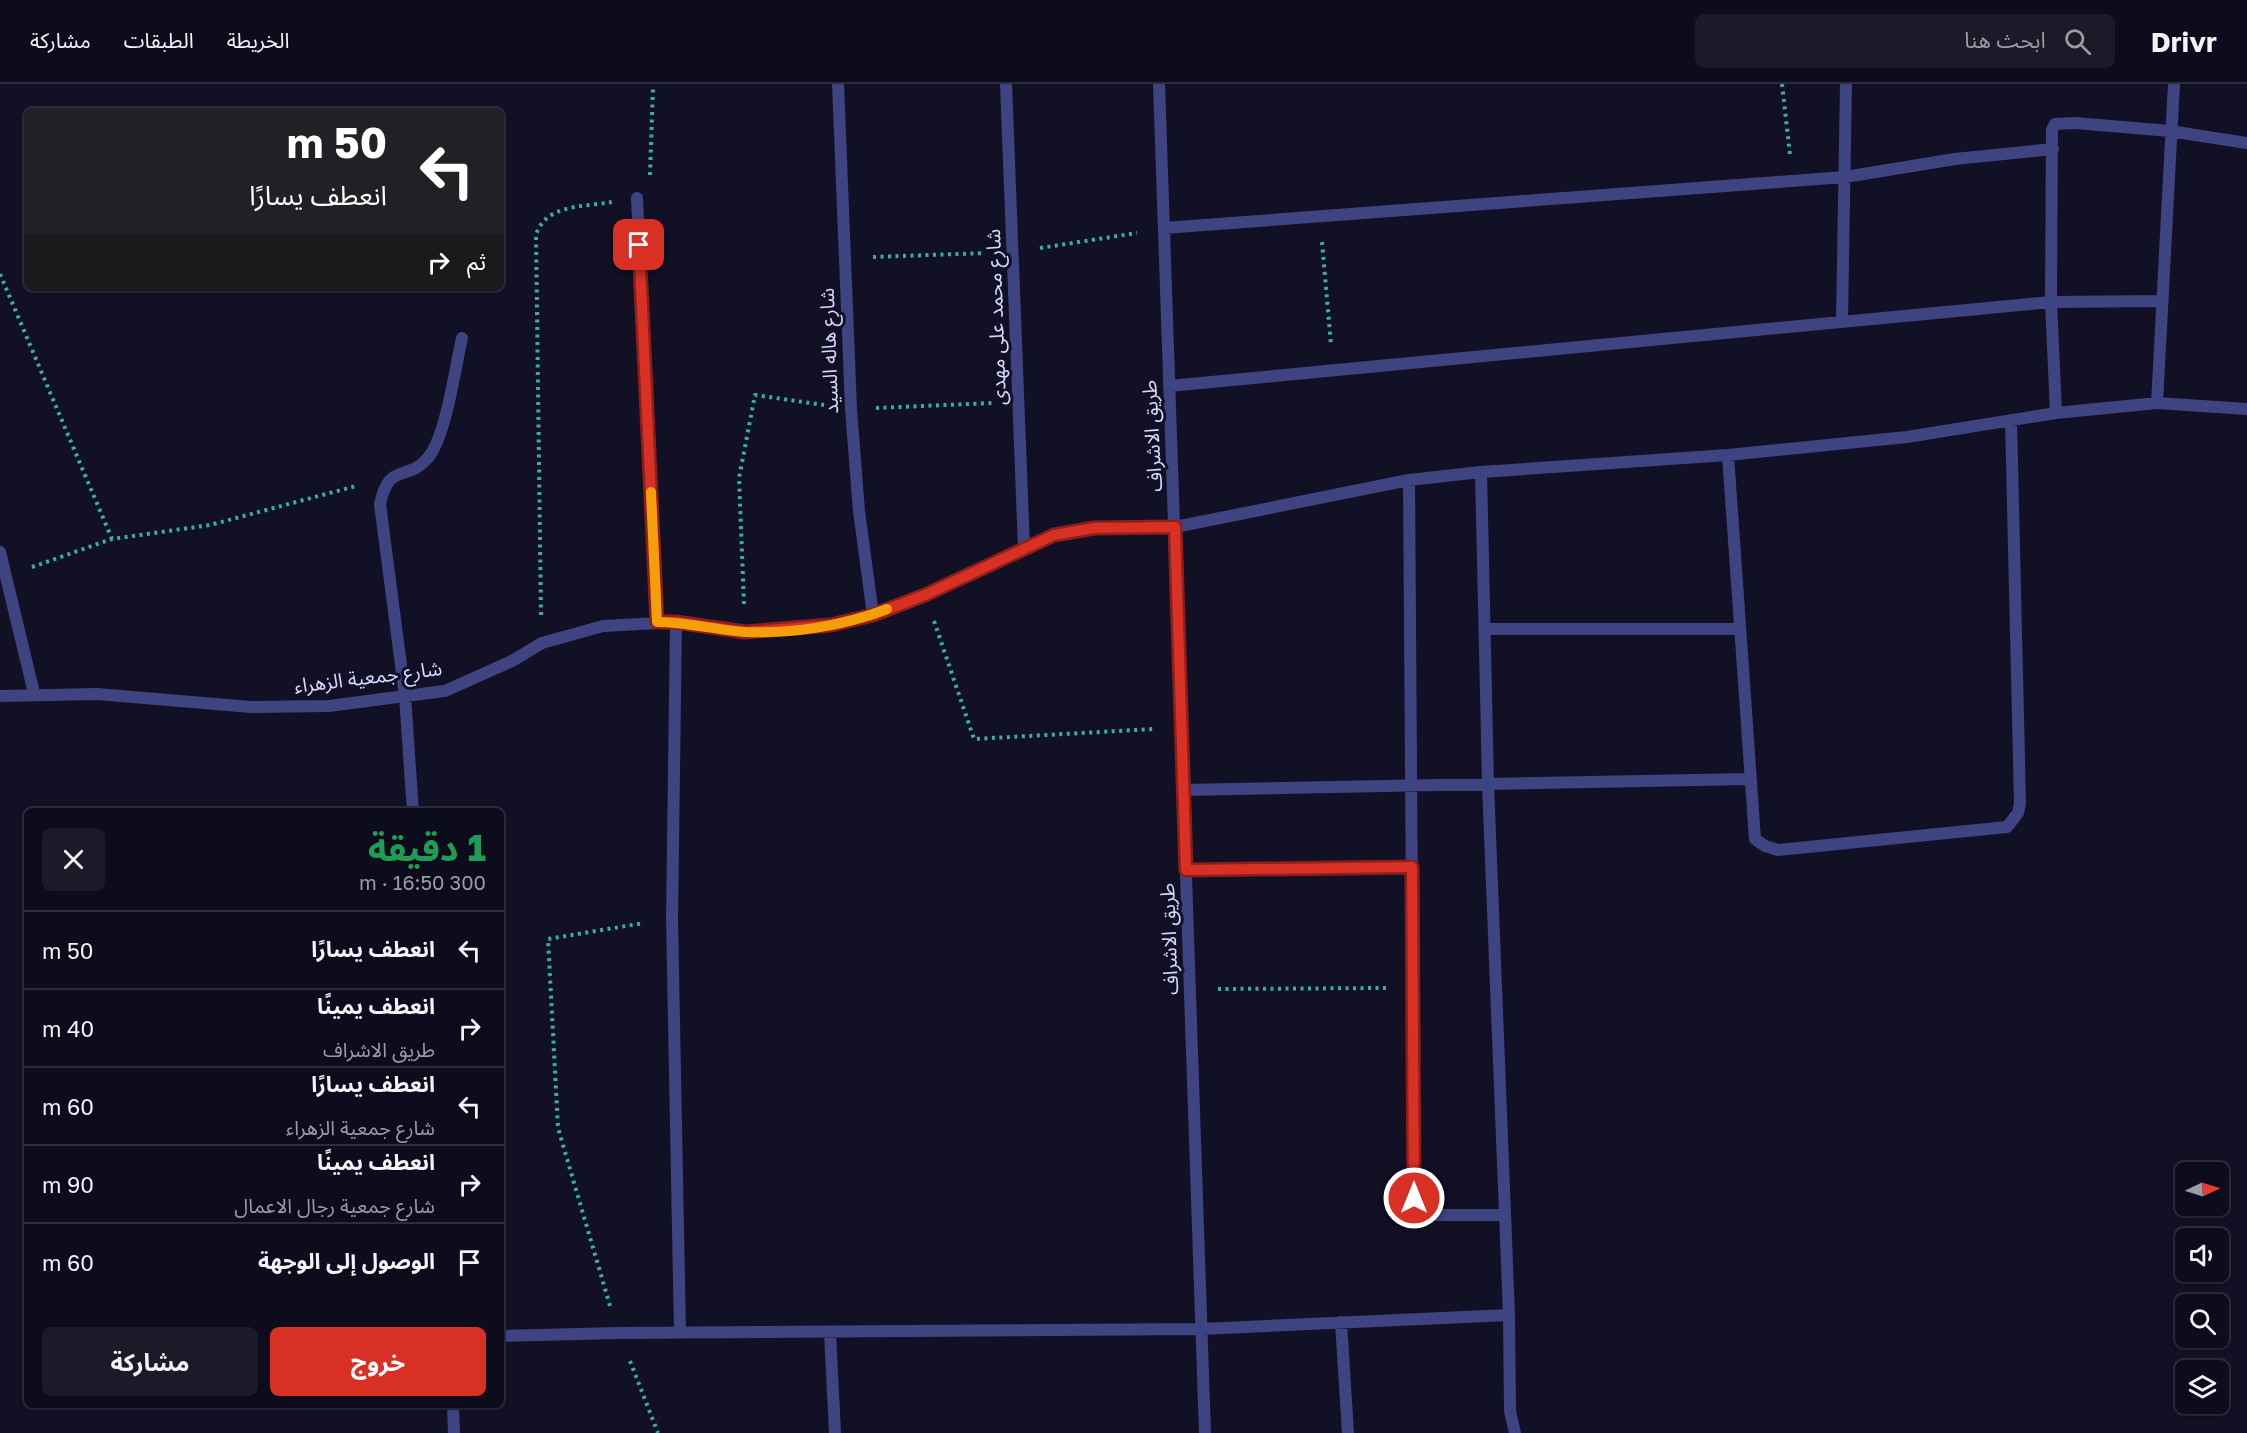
<!DOCTYPE html>
<html lang="ar">
<meta charset="utf-8">
<style>
body{margin:0;font-family:"Golos Text","Noto Sans Arabic",sans-serif;background:#1b1a29;color:#f1f3f6;direction:rtl;height:100vh;display:flex;flex-direction:column;font-size:22px;white-space:nowrap}
*{box-sizing:border-box;margin:0}
p{font-size:20px;color:#9a9ba3}
.icon{flex:none;width:33px;height:33px;fill:none;stroke:currentColor;stroke-width:2;stroke-linecap:round;stroke-linejoin:round}
.map{position:relative;flex:1;overflow:hidden;direction:ltr}
.details{position:absolute;left:24px;top:724px;width:480px;height:600px;display:flex;flex-direction:column;background:#0d0c1c;border-radius:9px;box-shadow:0 2px 4px #0004,0 0 0 2px #2d2c3b;direction:rtl}
.details>*{flex:none}
.guide{position:absolute;left:24px;top:24px;width:480px;height:183px;border-radius:9px;box-shadow:0 2px 4px #0004,0 0 0 2px #2d2c3b;direction:rtl;background:#202124;color:#fff;overflow:hidden}
.needle{width:39px;rotate:86deg}
.controls{position:absolute;left:2175px;top:1078px;display:grid;gap:12px}
.controls a{display:grid;place-items:center;width:54px;height:54px;border-radius:9px;background:#0d0c1c;box-shadow:0 2px 4px #0004,0 0 0 2px #2d2c3b;font-size:30px}
.pin{position:absolute;display:grid;place-items:center;width:51px;height:51px;color:#fff;margin:-26px;border-radius:12px;box-shadow:0 3px 9px #0006}
.me{position:absolute;width:66px;margin:-33px;rotate:0deg;stroke-linejoin:round;filter:drop-shadow(0 0 4px #0008)}
.turn{display:flex;align-items:center;gap:21px;height:126px;padding:0 18px;font-size:27px}
.turn .icon{width:78px;height:78px;stroke-width:2.5}
.turn b{display:block;font-size:42px;line-height:51px}
.then{display:flex;align-items:center;height:57px;padding:0 18px;background:#0003;gap:12px;font-size:22px}
.round{display:grid;place-items:center;flex:none;width:63px;height:63px;border-radius:9px;background:#1b1a29}
.headline{display:flex;align-items:center;justify-content:space-between;height:102px;padding:0 18px}
h1{font-size:36px;font-weight:700;line-height:45px;color:#1e9e55}
.action{display:flex;gap:12px;margin-top:auto;padding:12px 18px}
.action a{flex:1;height:69px;border-radius:9px;background:#d93025;color:#fff;font-size:24px;font-weight:700;line-height:69px;text-align:center}
.action a+a{background:#1b1a29;color:#f1f3f6}
ul{padding:0;list-style:none}
li{display:flex;align-items:center;gap:18px;height:78px;padding:0 18px;border-top:2px solid #2d2c3b}
li div{flex:1}
li b{display:block;font-size:22px}
li em{font-style:normal}
header{display:flex;align-items:center;gap:36px;box-sizing:border-box;height:84px;padding:0 30px;background:#0d0c1c;border-bottom:2px solid #2d2c3b}
header strong{font-size:28px}
nav{display:flex;gap:33px;margin-inline-start:auto;font-size:21px}
.search{width:420px;height:54px;background:#1b1a29;display:flex;align-items:center;gap:15px;box-sizing:border-box;padding:0 21px;border-radius:9px;color:#9a9ba3;font-size:22px}
.map>svg:first-child{display:block}
</style>
<header>
<strong>Drivr</strong>
<div class="search"><svg class="icon" aria-label="search" viewBox="0 0 24 24"><circle cx="10" cy="10" r="6"/><path d="M15 15l6 6"/></svg>ابحث هنا</div>
<nav><a>الخريطة</a><a>الطبقات</a><a>مشاركة</a></nav>
</header>
<div class="map">
<svg width="2247" height="1349" viewBox="0 0 2247 1349">
<rect width="100%" height="100%" fill="#111025"/>
<g fill="none" stroke-linecap="round" stroke-linejoin="round">
<!-- path -->
<path stroke="#36b19b" stroke-width="4" stroke-dasharray="3 4.5" stroke-linecap="butt" d="M 1782,0 L 1790,71
M 650,91 L 653,3
M 1322,158 L 1331,261
M 1040,164 L 1137,149
M 873,173 L 985,169
M 0,190 L 112,455
M 876,324 L 992,319
M 32,483 L 112,455 L 210,441 L 356,402
M 744,520 L 739,394 L 755,311 L 824,321
M 541,531 L 536,151 C 545,120 584,123 612,118
M 934,537 L 974,655 L 1154,645
M 1218,905 L 1387,904
M 610,1222 L 558,1044 L 548,855 L 644,839
M 630,1277 L 658,1349"/>
<!-- street -->
<path stroke="#3e4482" stroke-width="12" d="M 838,0 L 851,325 L 859,427 L 873,531
M 1006,0 L 1024,464
M 1159,0 L 1205,1349
M 637,114 L 657,538
M 1164,144 L 1845,93 L 1955,75 L 2053,65
M 1842,237 L 1846,0
M 1169,302 L 2051,218 L 2161,217
M 2157,319 L 2174,0
M 2056,329 L 2051,218 L 2052,46 L 2055,40 L 2075,39 L 2170,47 L 2247,59
M 1728,371 L 1755,755 L 1765,762 L 1778,766 L 2007,743 L 2018,729 L 2020,720 L 2011,336
M 1481,388 L 1488,700 L 1509,1231 L 1510,1327 L 1515,1349
M 1409,396 L 1414,1114 L 1424,1128 L 1432,1131 L 1504,1131
M 0,468 L 34,609
M 676,538 L 672,835 L 680,1248
M 1486,545 L 1739,545
M 0,612 L 97,610 L 251,623 L 329,622 L 405,612 L 445,607 L 512,577 L 542,559 L 603,542 L 676,538 L 745,548 L 831,541 L 873,531 L 925,511 L 1054,451 L 1094,444 L 1175,443 L 1409,396 L 1481,388 L 1728,371 L 1907,353 L 2056,329 L 2157,319 L 2247,325
M 1183,706 L 1748,695
M 413,728 L 405,612 L 380,420 C 389,378 406,398 427,375 C 446,354 455,284 462,254
M 1186,786 L 1412,783
M 1341,1238 L 1348,1349
M 830,1249 L 835,1349
M 501,1252 L 618,1249 L 1201,1245 L 1509,1231
M 453,1322 L 454,1349"/>
</g>
<g fill="none" stroke-linecap="round" stroke-linejoin="round">
<defs>
<path id="route" d="M 639,161 L 657,538 L 676,538 L 745,548 L 831,541 L 873,531 L 925,511 L 1054,451 L 1094,444 L 1175,443 L 1186,786 L 1412,783 L 1414,1114"/>
</defs>
<!-- route casing -->
<use href="#route" stroke="#8d1f18" stroke-width="15"/>
<!-- route -->
<use href="#route" stroke="#d93025" stroke-width="10"/>
<!-- slow -->
<path stroke="#f59e0b" stroke-width="10" d="M 651,408 L 657,538 C 687,538 715,546 745,548 C 792,550 843,542 887,525"/>
</g>
<g text-anchor="middle" stroke-width="6" stroke-linejoin="round" paint-order="stroke">
<!-- street labels -->
<g font-size="20" fill="#d7d7fd" stroke="#111025">
<text transform="translate(996 233) rotate(-92)" y="7">شارع محمد على مهدى</text>
<text transform="translate(829 267) rotate(-92)" y="7">شارع هاله السيد</text>
<text transform="translate(1152 352) rotate(-93)" y="7">طريق الاشراف</text>
<text transform="translate(368 593) rotate(-7)" y="7">شارع جمعية الزهراء</text>
<text transform="translate(1169 855) rotate(-92)" y="7">طريق الاشراف</text>
</g>
</g>
</svg>
<div class="controls">
<a><svg class="needle" viewBox="-14 -14 28 28"><path d="M0-13l5 13h-10z" fill="#e53935"/><path d="M0 13l5-13h-10z" fill="#9a9ba3"/></svg></a>
<a><svg class="icon" aria-label="sound" viewBox="0 0 24 24"><path d="M4 9h4l5-4v14l-5-4H4zM17 9q2 3 0 6"/></svg></a>
<a><svg class="icon" aria-label="search" viewBox="0 0 24 24"><circle cx="10" cy="10" r="6"/><path d="M15 15l6 6"/></svg></a>
<a><svg class="icon" aria-label="layers" viewBox="0 0 24 24"><path d="M12 4l9 5-9 5-9-5zM3 14l9 5 9-5"/></svg></a>
</div>
<div class="pin" style="left:639px;top:161px;background:#d93025"><svg class="icon" aria-label="arrive" viewBox="0 0 24 24"><path d="M6 21V4h12l-3 4 3 4H6"/></svg></div>
<svg class="me" style="left:1414px;top:1114px" viewBox="-20 -20 40 40"><circle r="17" fill="#d93025" stroke="#fff" stroke-width="3"/><path d="M0-11L8 9 0 5-8 9z" fill="#fff"/></svg>
<div class="guide">
<div class="turn"><svg class="icon" aria-label="left" viewBox="0 0 24 24"><path d="M17 20v-9H6M10 6l-5 5 5 5"/></svg><div><b>50 m</b>انعطف يسارًا</div></div>
<div class="then">ثم<svg class="icon" aria-label="right" viewBox="0 0 24 24"><path d="M7 20v-9h11M14 6l5 5-5 5"/></svg></div>
</div>
<section class="details">
<div class="headline"><div><h1>1 دقيقة</h1><p>300 m · 16:50</p></div><a class="round"><svg class="icon" aria-label="close" viewBox="0 0 24 24"><path d="M6 6l12 12M18 6L6 18"/></svg></a></div>
<ul>
<li><svg class="icon" aria-label="left" viewBox="0 0 24 24"><path d="M17 20v-9H6M10 6l-5 5 5 5"/></svg><div><b>انعطف يسارًا</b></div><em>50 m</em></li>
<li><svg class="icon" aria-label="right" viewBox="0 0 24 24"><path d="M7 20v-9h11M14 6l5 5-5 5"/></svg><div><b>انعطف يمينًا</b><p>طريق الاشراف</p></div><em>40 m</em></li>
<li><svg class="icon" aria-label="left" viewBox="0 0 24 24"><path d="M17 20v-9H6M10 6l-5 5 5 5"/></svg><div><b>انعطف يسارًا</b><p>شارع جمعية الزهراء</p></div><em>60 m</em></li>
<li><svg class="icon" aria-label="right" viewBox="0 0 24 24"><path d="M7 20v-9h11M14 6l5 5-5 5"/></svg><div><b>انعطف يمينًا</b><p>شارع جمعية رجال الاعمال</p></div><em>90 m</em></li>
<li><svg class="icon" aria-label="arrive" viewBox="0 0 24 24"><path d="M6 21V4h12l-3 4 3 4H6"/></svg><div><b>الوصول إلى الوجهة</b></div><em>60 m</em></li>
</ul>
<div class="action"><a>خروج</a><a>مشاركة</a></div>
</section>
</div>
